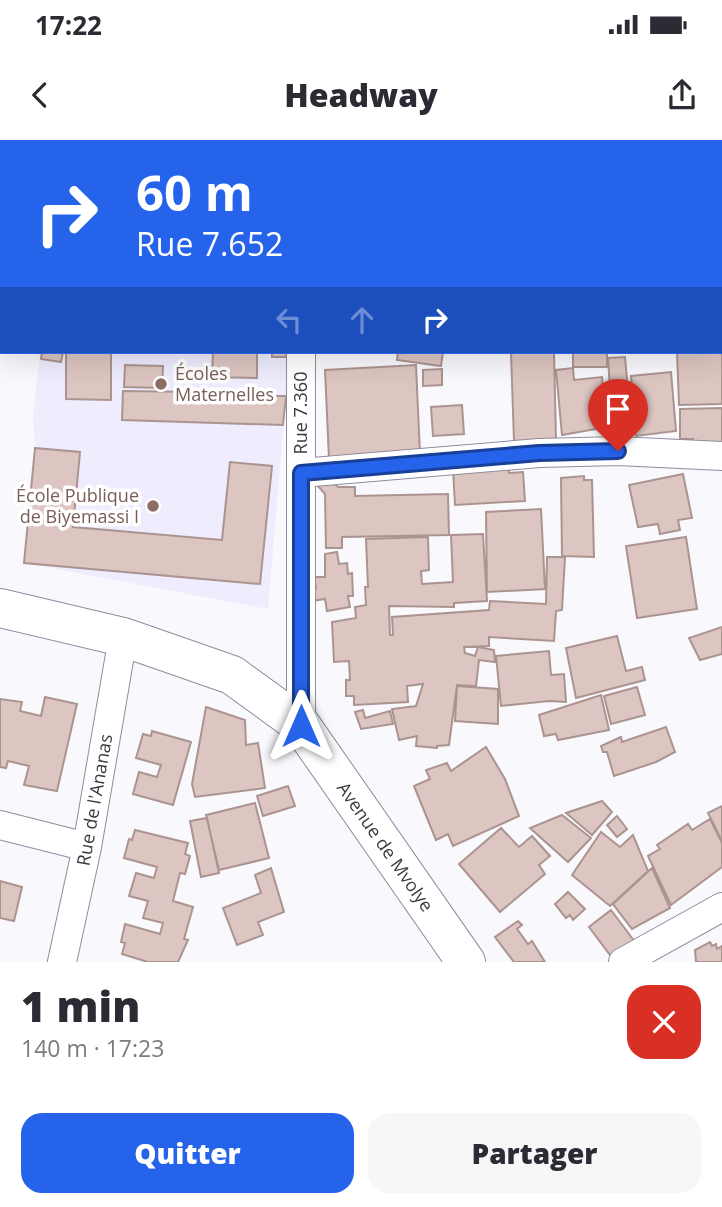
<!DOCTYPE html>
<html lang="fr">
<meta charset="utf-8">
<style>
body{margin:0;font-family:"Open Sans",sans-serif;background:#f7f7f7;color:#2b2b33;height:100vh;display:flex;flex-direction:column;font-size:26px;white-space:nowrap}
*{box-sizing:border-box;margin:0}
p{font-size:23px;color:#7c7c81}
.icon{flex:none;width:38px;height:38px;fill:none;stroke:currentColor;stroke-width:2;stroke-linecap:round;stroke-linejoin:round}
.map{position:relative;height:822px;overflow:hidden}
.side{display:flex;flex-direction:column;background:#fff;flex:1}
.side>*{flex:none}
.banner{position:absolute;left:0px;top:0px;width:723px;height:214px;box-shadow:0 7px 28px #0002;background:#2563eb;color:#fff;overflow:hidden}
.pin{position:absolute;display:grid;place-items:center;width:60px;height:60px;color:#fff;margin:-72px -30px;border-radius:50% 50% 50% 0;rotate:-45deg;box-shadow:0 0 7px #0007}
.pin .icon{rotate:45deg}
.me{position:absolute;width:77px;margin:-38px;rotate:0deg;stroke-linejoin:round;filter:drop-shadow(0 0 5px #0008)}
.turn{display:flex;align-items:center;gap:24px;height:147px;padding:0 21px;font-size:32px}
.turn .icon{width:91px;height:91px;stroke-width:2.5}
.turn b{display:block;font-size:49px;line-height:60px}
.lanes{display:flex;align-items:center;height:66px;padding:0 21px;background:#0003;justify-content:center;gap:35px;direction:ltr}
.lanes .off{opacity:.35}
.round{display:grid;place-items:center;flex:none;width:74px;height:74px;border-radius:21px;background:#f7f7f7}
.headline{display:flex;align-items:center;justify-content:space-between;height:119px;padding:0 21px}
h1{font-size:42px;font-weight:800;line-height:52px}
.cta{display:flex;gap:14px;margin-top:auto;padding:14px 21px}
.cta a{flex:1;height:80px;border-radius:21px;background:#2563eb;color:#fff;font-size:28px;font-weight:800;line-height:80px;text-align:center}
.cta a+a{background:#f7f7f7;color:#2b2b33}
.status{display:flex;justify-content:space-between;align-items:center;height:49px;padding:0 35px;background:#fff;direction:ltr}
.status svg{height:19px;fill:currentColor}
header{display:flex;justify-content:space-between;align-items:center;height:91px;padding:0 21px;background:#fff;font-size:32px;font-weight:800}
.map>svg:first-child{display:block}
</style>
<div class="status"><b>17:22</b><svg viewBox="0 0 49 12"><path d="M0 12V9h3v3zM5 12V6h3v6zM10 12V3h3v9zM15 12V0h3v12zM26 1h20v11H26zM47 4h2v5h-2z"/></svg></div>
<header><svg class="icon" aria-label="back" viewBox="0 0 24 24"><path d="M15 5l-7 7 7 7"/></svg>Headway<svg class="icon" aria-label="share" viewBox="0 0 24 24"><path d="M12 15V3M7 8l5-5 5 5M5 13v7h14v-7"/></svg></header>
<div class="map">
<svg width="722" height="822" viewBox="0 0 722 822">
<rect width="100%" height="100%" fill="#f9f8fc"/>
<!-- built -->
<path fill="#eeecfd" d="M 40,212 L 287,212 L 286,256 L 268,469 L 24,423 L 35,308 L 33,277 Z"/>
<!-- building -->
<path fill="#ddc5c1" stroke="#ab9490" stroke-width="2" d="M 160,0 L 202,0 L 159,2 Z
M 211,0 L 246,0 L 211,2 Z
M 380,0 L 466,0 L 466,2 L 380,2 Z
M 468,0 L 542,0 L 542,2 L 468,2 Z
M 544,0 L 618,0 L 544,2 Z
M 625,0 L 686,0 L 686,2 L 625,2 Z
M 687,0 L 722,0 L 722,19 L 721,2 Z
M 722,210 L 722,264 L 679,265 L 677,212 Z
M 42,212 L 63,212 L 61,222 L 41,219 Z
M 66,212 L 111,212 L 111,260 L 66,259 Z
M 213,212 L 257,212 L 257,238 L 212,237 Z
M 272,212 L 287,212 L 286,217 L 272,217 Z
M 398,212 L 443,212 L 441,226 L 397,220 Z
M 511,212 L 554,212 L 556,300 L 514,301 Z
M 573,212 L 607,212 L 607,227 L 573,227 Z
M 625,217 L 632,295 L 613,296 L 608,218 Z
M 125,225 L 163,226 L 162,248 L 124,247 Z
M 416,225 L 420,314 L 329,319 L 325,230 Z
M 573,228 L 574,240 L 602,237 L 607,287 L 562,295 L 556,230 Z
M 442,229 L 442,245 L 423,246 L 423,230 Z
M 671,232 L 676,291 L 636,296 L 631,236 Z
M 123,251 L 270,253 L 270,256 L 286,256 L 283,285 L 122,280 Z
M 462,265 L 464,294 L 433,296 L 431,267 Z
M 722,268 L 722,302 L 693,303 L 693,299 L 680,299 L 680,269 Z
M 35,308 L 80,312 L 73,387 L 222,400 L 230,322 L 272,326 L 260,444 L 24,423 Z
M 509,325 L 509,333 L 523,332 L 525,361 L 455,365 L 453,329 Z
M 324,334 L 338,347 L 355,347 L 355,356 L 448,354 L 449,395 L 342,397 L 342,408 L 326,408 L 325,354 L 318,346 Z
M 683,334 L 692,378 L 678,380 L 680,390 L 660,394 L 658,384 L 638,387 L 629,345 Z
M 584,336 L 584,340 L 592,340 L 594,417 L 562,416 L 561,338 Z
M 541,369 L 545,449 L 487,452 L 486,372 Z
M 483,394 L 487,461 L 454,463 L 454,467 L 389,466 L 390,495 L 393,495 L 392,477 L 489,470 L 490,461 L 546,464 L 547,417 L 565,417 L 562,470 L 556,471 L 554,501 L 489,497 L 489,506 L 464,507 L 465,513 L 475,516 L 478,507 L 494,510 L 495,522 L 479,520 L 476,546 L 457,545 L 449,605 L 437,606 L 437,608 L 416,606 L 417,596 L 399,600 L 392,569 L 416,566 L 423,544 L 407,546 L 408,562 L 354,565 L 354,556 L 346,556 L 346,540 L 350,540 L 349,521 L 334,522 L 332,482 L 356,478 L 355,467 L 366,465 L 365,447 L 368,447 L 366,399 L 428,397 L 429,430 L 421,431 L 422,444 L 453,442 L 451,395 Z
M 686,397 L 697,469 L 637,478 L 626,406 Z
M 337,412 L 339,424 L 347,423 L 348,434 L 352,433 L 353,456 L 348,456 L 350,467 L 327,471 L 325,459 L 312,461 L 310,449 L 316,448 L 314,437 L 325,437 L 325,414 Z
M 722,487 L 722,514 L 700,520 L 689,498 Z
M 617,496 L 626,531 L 642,527 L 645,540 L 576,558 L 566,508 Z
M 549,511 L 551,535 L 564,534 L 566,562 L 549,561 L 501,566 L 496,516 Z
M 457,546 L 498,549 L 498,584 L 455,581 Z
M 637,547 L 645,575 L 611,584 L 604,556 Z
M 601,555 L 609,590 L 558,600 L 556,594 L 544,596 L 539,575 Z
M 45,557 L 77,564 L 57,651 L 24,645 L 29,626 L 8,621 L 6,628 L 0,627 L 0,559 L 22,562 L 20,571 L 41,576 Z
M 206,567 L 245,580 L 246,605 L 258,603 L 265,648 L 195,657 L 192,644 Z
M 363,570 L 365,578 L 390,571 L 393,584 L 361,589 L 355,572 Z
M 666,587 L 675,612 L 656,622 L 614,636 L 607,612 L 603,612 L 601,606 L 621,597 L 622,602 Z
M 152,591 L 191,602 L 173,665 L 133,654 L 139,632 L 157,637 L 161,625 L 136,618 L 143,594 L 151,596 Z
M 486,607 L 505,639 L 519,676 L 453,706 L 448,694 L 436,700 L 414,646 L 430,639 L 426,630 L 447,623 L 451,631 Z
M 288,646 L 295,666 L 263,676 L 257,656 Z
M 602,661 L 612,672 L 592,695 L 566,673 Z
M 255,663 L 269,718 L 219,730 L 206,675 Z
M 722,666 L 722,701 L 708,673 Z
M 562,675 L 591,698 L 568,722 L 530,688 Z
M 617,676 L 627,689 L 617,697 L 607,685 Z
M 207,678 L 219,733 L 201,737 L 190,681 Z
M 710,679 L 722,703 L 722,727 L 671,765 L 648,716 L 660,709 L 657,705 L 688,684 L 692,690 Z
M 501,688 L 519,707 L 532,696 L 550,716 L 539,725 L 545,734 L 500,772 L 459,724 Z
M 135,690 L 188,703 L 185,714 L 190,716 L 185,734 L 180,733 L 173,761 L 193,767 L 184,799 L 188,800 L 178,822 L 148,822 L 122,814 L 125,803 L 121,802 L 125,784 L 160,794 L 163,783 L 143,778 L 148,761 L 129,756 L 136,733 L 154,738 L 157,727 L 124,718 L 129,699 L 132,700 Z
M 601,692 L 620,707 L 633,695 L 648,731 L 610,766 L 572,735 Z
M 271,728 L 284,772 L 258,782 L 263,795 L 237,805 L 223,768 L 261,753 L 255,735 Z
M 652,728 L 670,768 L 632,789 L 613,764 Z
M 0,741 L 22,747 L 14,781 L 0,778 Z
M 568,752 L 585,769 L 573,780 L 570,775 L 566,778 L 555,764 Z
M 611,770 L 635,802 L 613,819 L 589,787 Z
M 518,781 L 522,785 L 517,789 L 528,804 L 532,801 L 545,822 L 514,822 L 495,797 Z
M 710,802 L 712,806 L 716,804 L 717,809 L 722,806 L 722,822 L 696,822 L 695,810 Z"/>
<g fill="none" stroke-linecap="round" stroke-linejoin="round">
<defs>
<path id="street" d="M 313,2 L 313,0
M 721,197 L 722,197
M 301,212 L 301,585
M 301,333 L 539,313 L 618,311 L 722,316
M 0,685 L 87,707
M 62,822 L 87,707 L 123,497
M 623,822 L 722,767"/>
<path id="secondary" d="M 0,468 L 123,497 L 232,535 L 301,585 L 466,822"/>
</defs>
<!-- street casing -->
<use href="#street" stroke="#8f8c9f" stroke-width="30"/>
<!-- secondary casing -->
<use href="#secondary" stroke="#8f8c9f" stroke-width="40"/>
<!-- street -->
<use href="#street" stroke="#fff" stroke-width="28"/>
<!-- secondary -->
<use href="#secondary" stroke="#fff" stroke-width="38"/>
</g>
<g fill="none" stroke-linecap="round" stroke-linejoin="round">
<defs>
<path id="route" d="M 301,586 L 301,333 L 539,313 L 618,311"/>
</defs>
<!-- route casing -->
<use href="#route" stroke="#184099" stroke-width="18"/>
<!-- route -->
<use href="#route" stroke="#2563eb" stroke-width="12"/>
</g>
<!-- markers -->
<g fill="#8d6e63" stroke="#fff" stroke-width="2.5">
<circle cx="161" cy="244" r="7"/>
<circle cx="153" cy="366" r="7"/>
</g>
<g text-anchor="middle" stroke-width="7" stroke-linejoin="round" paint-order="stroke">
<!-- education labels -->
<g font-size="18" fill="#785e54" stroke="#fff" text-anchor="start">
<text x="175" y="240">Écoles<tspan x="175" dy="21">Maternelles</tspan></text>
<text x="139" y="362" text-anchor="end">École Publique<tspan x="139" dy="21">de Biyemassi I</tspan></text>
</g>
<!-- street labels -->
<g font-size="18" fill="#3a3941" stroke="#fff">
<text transform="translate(301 273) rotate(-90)" y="6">Rue 7.360</text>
<text transform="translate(95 660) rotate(-80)" y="6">Rue de l'Ananas</text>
<text transform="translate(385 707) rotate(55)" y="6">Avenue de Mvolye</text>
</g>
</g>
</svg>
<div class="pin" style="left:618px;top:311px;background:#d93025"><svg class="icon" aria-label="arrive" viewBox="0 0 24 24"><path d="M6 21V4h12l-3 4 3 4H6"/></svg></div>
<svg class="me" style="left:301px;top:586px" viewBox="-20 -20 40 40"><path d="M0-17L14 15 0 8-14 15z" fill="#2563eb" stroke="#fff" stroke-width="4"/></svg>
<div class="banner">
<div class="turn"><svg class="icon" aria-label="right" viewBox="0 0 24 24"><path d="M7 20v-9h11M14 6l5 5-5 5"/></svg><div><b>60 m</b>Rue 7.652</div></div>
<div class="lanes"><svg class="icon off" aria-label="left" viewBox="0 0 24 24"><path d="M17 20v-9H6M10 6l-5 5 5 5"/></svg><svg class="icon off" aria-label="ahead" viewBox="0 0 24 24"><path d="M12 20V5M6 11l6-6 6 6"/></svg><svg class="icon" aria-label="right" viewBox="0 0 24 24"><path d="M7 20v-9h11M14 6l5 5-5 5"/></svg></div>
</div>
</div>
<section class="side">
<div class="headline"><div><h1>1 min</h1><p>140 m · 17:23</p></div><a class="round" style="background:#d93025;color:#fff"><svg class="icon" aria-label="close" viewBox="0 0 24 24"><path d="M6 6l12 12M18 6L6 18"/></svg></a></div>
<div class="cta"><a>Quitter</a><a>Partager</a></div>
</section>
